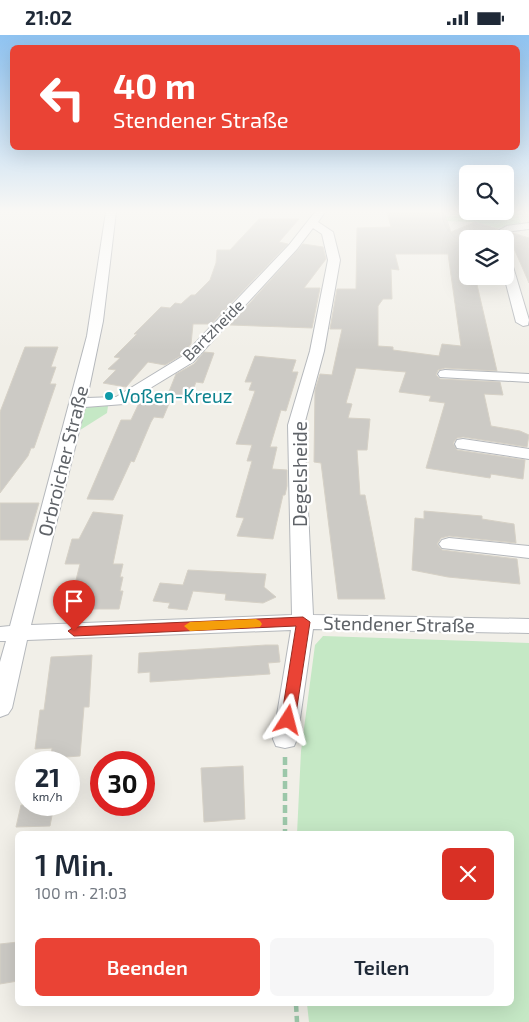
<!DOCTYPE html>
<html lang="de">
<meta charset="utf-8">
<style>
body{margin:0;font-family:"Exo 2",sans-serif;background:#f6f6f7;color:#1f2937;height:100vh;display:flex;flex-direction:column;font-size:19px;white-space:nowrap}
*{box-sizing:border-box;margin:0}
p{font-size:16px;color:#747a83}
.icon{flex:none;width:28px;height:28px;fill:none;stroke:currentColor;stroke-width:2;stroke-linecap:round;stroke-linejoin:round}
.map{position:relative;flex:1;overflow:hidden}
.details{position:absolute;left:15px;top:796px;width:499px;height:175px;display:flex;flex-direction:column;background:#fff;border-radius:8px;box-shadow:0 5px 20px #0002}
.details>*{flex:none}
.banner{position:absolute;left:10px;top:10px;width:510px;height:105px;border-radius:8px;box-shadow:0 5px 20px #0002;background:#ea4335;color:#fff;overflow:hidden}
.controls{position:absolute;left:459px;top:130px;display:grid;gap:10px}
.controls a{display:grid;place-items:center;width:55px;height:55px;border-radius:8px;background:#fff;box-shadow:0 5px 20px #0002;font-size:25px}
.speed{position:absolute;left:15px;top:716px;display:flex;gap:10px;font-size:25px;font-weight:700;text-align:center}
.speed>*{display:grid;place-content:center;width:65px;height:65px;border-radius:50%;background:#fff;box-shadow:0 5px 20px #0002;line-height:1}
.speed small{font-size:12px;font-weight:400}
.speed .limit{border:8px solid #d22;background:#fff;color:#111}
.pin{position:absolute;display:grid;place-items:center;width:42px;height:42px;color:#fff;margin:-51px -21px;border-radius:50% 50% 50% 0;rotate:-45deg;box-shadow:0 0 5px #0007}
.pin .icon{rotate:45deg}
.me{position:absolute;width:55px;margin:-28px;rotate:9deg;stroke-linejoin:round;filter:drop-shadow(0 0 4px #0008)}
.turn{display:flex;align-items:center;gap:18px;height:105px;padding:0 20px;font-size:22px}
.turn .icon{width:65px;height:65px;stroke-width:2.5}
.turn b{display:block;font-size:35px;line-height:42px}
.round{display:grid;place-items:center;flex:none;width:52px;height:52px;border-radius:8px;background:#f6f6f7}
.head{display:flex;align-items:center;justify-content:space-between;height:85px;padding:0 20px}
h1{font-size:30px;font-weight:600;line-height:38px}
.primary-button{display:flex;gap:10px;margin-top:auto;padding:10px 20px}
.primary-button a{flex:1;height:58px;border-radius:8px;background:#ea4335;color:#fff;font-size:20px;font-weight:600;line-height:58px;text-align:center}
.primary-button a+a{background:#f6f6f7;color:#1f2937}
.status{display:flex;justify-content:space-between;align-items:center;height:35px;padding:0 25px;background:#fff;direction:ltr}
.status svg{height:14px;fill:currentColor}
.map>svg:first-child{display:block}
</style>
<div class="status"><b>21:02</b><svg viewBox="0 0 49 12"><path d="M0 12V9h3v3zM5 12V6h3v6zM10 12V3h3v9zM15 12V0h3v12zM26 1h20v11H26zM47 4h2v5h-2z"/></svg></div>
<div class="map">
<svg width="529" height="987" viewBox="0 0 529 987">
<rect width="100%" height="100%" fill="#f1efe8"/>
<!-- green -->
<path fill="#c5e8c5" d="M 494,177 L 517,177 L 521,188 L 498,193 L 475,187 L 444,186 L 444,182 Z
M 108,371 L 107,378 L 77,397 L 81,377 L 88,372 Z
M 323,601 L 529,608 L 529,987 L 309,987 L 307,969 L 511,969 L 511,799 L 297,799 L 301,716 L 315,610 Z"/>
<!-- building -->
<path fill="#cccac5" stroke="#d6d1c6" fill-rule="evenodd" d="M 387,177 L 444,177 L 451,197 L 475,187 L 498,194 L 490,198 L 492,204 L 468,204 L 468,241 L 475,241 L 497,336 L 445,333 L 438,335 L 436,340 L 440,344 L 500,347 L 503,360 L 484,359 L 491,391 L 520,396 L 529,400 L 527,412 L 463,402 L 457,403 L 453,408 L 457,415 L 525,425 L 523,444 L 491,439 L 490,443 L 426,433 L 445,368 L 429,366 L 431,361 L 399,357 L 406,337 L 356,333 L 346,368 L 352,369 L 348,383 L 370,384 L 367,415 L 357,415 L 360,460 L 365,460 L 385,564 L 338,564 L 321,428 L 314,427 L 315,355 L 320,339 L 332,340 L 342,294 L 330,294 L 337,254 L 356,254 L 357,193 L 391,192 ZM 395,219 L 448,219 L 461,311 L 442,309 L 439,321 L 393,315 L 393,312 L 378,311 L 378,271 L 383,264 L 392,264 L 391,234 L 399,235 Z
M 259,184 L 299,184 L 279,207 L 288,209 L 211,289 L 193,289 L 191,309 L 182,320 L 165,330 L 148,327 L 126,352 L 103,348 L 116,335 L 108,334 L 120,323 L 114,322 L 137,299 L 134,299 L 161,272 L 170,273 L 175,268 L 181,269 L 191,260 L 195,260 L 210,245 L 216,228 L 217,215 L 230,215 Z
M 513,198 L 529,203 L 529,248 L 510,204 L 507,201 Z
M 303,209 L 323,212 L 326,224 L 304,253 L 320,253 L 312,293 L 230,290 Z
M 25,312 L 58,312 L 51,332 L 56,332 L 50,349 L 56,349 L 34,413 L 31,413 L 28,421 L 0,458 L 0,377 Z
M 204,317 L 214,318 L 203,348 L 196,347 L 189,365 L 166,364 L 176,339 L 194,329 Z
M 255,321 L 296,325 L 292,337 L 298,337 L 286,376 L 281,375 L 270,412 L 277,412 L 272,434 L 287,435 L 287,451 L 285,460 L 283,460 L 273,504 L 237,501 L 244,483 L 236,482 L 252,426 L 247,426 L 252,410 L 236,409 L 255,356 L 249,355 L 252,347 L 245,347 Z
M 141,364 L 170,366 L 163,383 L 154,382 L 151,387 L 134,427 L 131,426 L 113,465 L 87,464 L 121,385 L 131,385 Z
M 0,468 L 39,468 L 28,505 L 0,505 Z
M 424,476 L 482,481 L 482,484 L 514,489 L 516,508 L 449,501 L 441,503 L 437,509 L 442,515 L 517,524 L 520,549 L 448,542 L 412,535 L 415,483 L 424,484 Z
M 93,477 L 123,480 L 113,529 L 123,529 L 120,542 L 123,542 L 120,556 L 123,556 L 119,574 L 81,574 L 82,571 L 73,571 L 77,557 L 73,557 L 80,529 L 65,529 L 72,504 L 79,504 Z
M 188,535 L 266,539 L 264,552 L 276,562 L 263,568 L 225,565 L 226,559 L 193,556 L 187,575 L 168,573 L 170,568 L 153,566 L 160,548 L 183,550 Z
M 266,610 L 278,610 L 280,627 L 268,628 L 270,639 L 150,647 L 150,637 L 138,638 L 139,618 Z
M 92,620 L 89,672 L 84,672 L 80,721 L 51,723 L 52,713 L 35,714 L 40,675 L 44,675 L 51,622 Z
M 243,731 L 245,784 L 204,787 L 201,733 Z
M 21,770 L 54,770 L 50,791 L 16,792 Z
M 18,907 L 18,946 L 0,949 L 0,909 Z"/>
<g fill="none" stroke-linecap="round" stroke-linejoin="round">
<defs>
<path id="street" d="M 106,177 L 116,177 L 103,286 L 87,363 L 116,362 L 183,321 L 289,210 L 315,177 L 325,177 L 318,187 L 333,197 L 340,225 L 324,316 L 304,390 L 313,580 L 529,584 L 529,598 L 313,594 L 297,704 L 294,711 L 285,713 L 276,711 L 273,704 L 291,595 L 27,605 L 12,673 L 8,679 L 0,682 L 0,627 L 6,606 L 0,606 L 0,592 L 10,591 L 87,301 ZM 313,193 L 322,199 L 328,225 L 310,316 L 288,390 L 292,580 L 31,590 L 85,372 L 124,369 L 193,327 L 297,214 Z
M 529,188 L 529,194 L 513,196 L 504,200 L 506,204 L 505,205 L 494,204 L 492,199 L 507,191 Z
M 505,221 L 511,225 L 529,285 L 528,290 L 523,291 L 516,287 L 504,241 Z
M 445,335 L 529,339 L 529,347 L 440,342 L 438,339 L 440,336 Z
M 463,404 L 529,414 L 529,424 L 457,413 L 455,409 L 457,405 Z
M 449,503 L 529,511 L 529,523 L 442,513 L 439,509 L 442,505 Z"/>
</defs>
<!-- street casing -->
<use href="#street" stroke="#b5b8bc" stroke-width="2"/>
<!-- path -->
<path stroke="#9cc7a9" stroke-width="4.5" stroke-dasharray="8 4" stroke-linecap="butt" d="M 285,722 L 285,799
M 296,969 L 297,987"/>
<!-- street -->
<use href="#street" fill="#fff" fill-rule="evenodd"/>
</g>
<!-- sky -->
<linearGradient id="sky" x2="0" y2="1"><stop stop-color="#8fc3f1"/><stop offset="0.56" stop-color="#f9f8f5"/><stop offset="1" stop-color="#f9f8f5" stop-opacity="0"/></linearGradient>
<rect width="529" height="315" fill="url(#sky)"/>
<!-- route -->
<path fill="#ea4335" stroke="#982c22" d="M 303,582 L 310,587 L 295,685 L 293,688 L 283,688 L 281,685 L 296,591 L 74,601 L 68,596 L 74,592 Z"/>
<!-- slow -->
<path fill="#f59e0b" d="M 256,584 L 260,586 L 262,589 L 260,592 L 190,596 L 184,591 L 190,587 Z"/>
<!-- markers -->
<circle fill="#0f9aa8" stroke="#fff" stroke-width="2" cx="109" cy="361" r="5"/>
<g text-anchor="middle" stroke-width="4.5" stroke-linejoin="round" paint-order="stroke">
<!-- far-street labels -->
<g font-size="16" fill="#5f6368" stroke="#fff">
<text transform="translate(213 295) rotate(-45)" y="6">Bartzheide</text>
</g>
<!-- culture labels -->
<g font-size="19" fill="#0d838f" stroke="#fff" text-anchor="start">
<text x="119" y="368">Voßen-Kreuz</text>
</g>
<!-- street labels -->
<g font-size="19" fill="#5f6368" stroke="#fff">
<text transform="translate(63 426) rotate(-76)" y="7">Orbroicher Straße</text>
<text transform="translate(300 439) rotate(-90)" y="7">Degelsheide</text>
<text transform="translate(399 589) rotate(1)" y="7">Stendener Straße</text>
</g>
</g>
</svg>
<div class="controls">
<a><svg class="icon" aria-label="search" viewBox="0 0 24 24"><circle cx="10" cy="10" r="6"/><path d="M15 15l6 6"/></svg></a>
<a><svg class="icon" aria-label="layers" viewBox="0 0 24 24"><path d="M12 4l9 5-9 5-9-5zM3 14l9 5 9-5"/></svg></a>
</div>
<div class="speed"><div>21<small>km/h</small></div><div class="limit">30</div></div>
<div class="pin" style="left:74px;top:596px;background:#d93025"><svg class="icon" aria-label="arrive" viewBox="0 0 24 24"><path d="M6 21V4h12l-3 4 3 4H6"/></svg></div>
<svg class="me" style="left:288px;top:685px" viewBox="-20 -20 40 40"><path d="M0-17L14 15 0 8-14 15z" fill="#ea4335" stroke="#fff" stroke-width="4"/></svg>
<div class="banner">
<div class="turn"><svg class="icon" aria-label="left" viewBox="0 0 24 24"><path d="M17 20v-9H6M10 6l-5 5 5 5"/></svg><div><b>40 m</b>Stendener Straße</div></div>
</div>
<section class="details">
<div class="head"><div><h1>1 Min.</h1><p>100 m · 21:03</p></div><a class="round" style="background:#d93025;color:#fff"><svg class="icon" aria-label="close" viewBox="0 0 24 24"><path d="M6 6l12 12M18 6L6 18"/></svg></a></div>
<div class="primary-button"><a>Beenden</a><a>Teilen</a></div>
</section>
</div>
